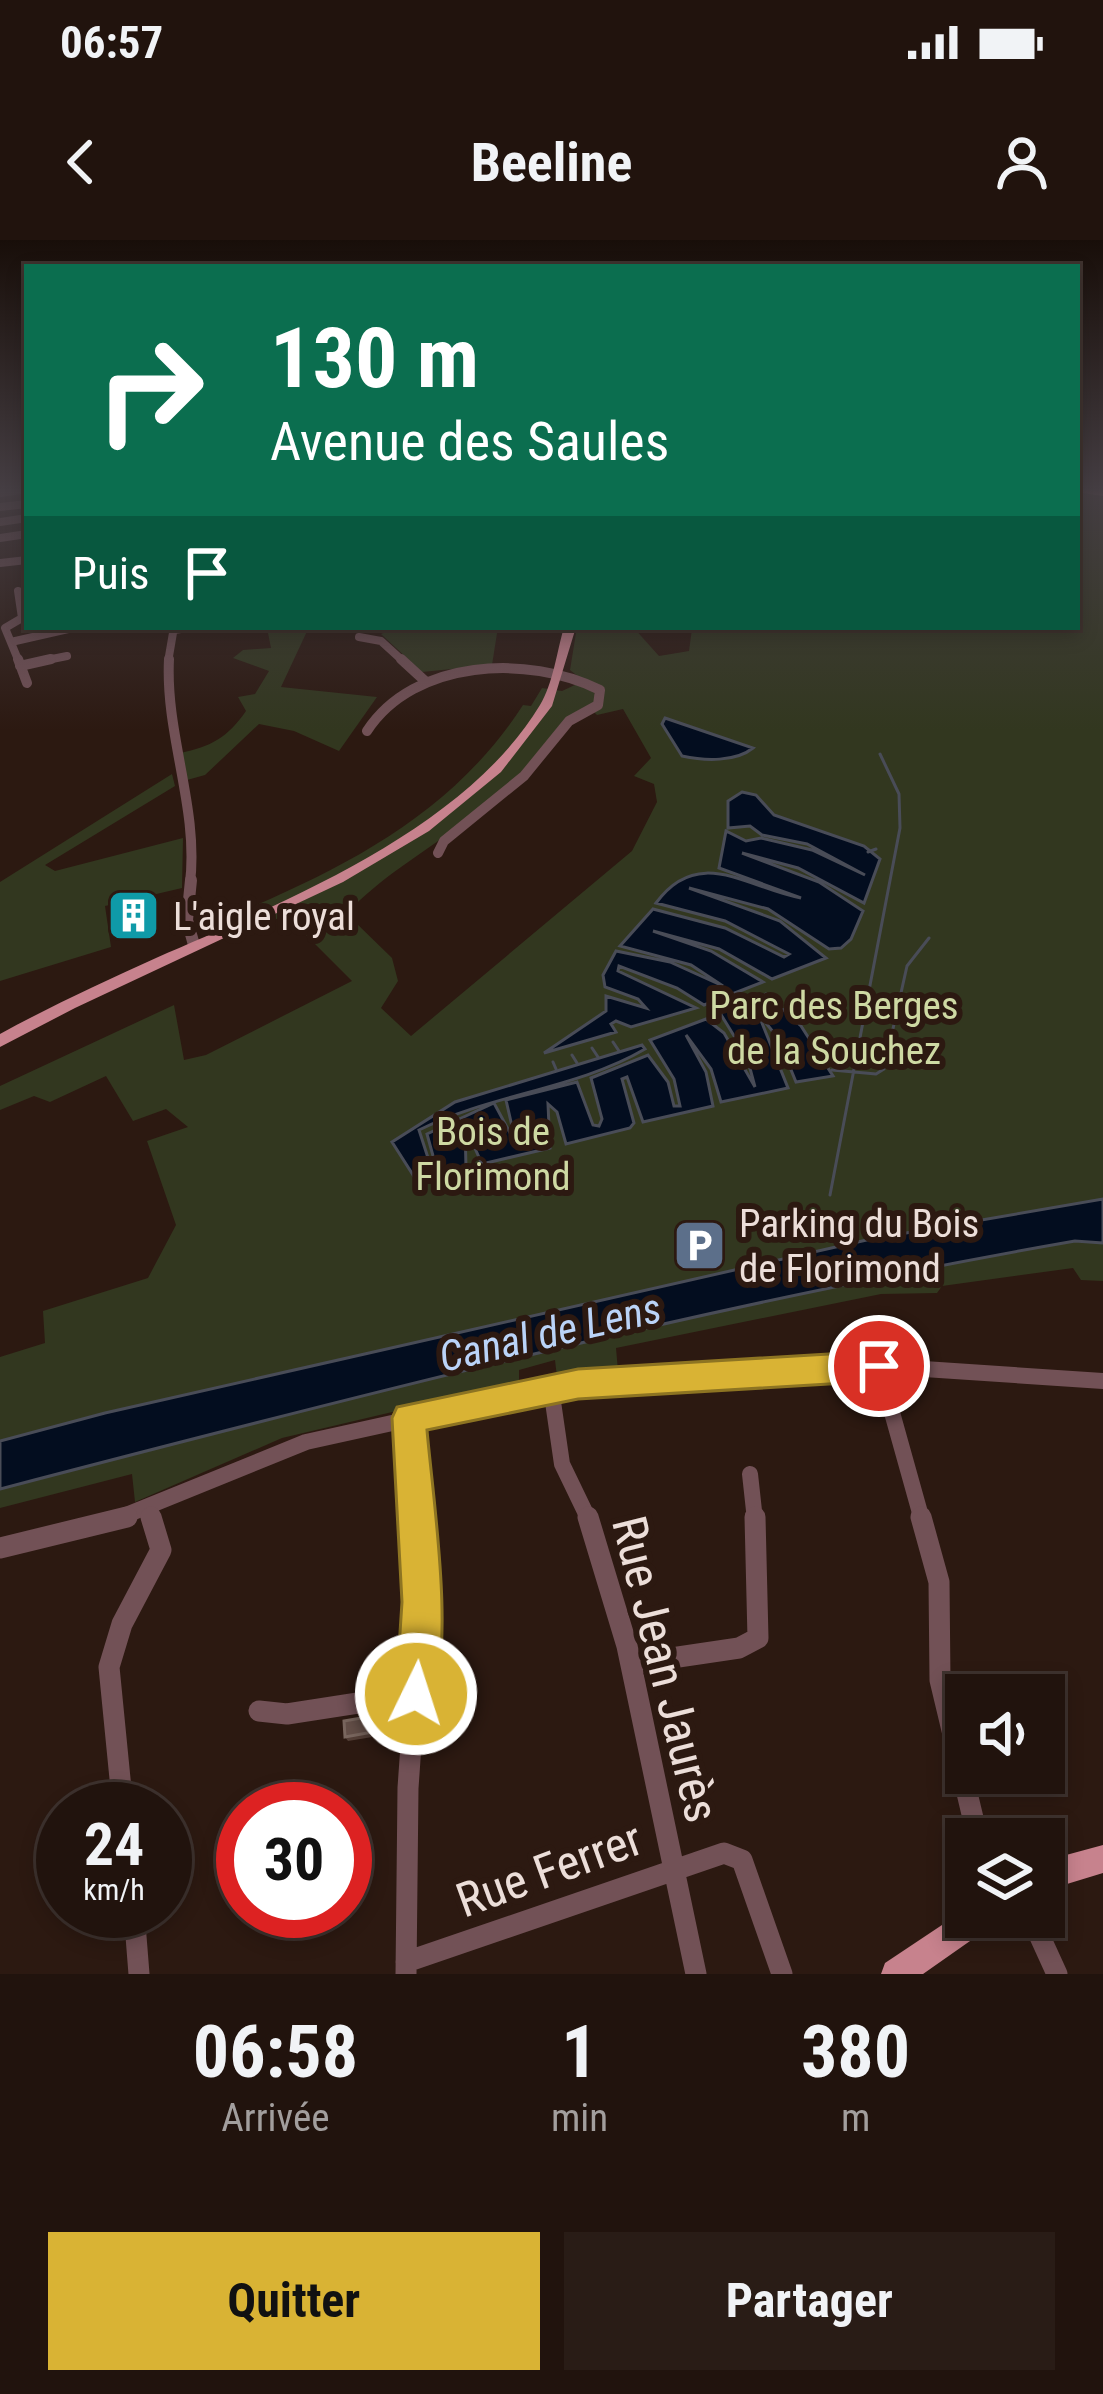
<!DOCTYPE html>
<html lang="fr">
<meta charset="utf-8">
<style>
body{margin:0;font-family:"Roboto Condensed",sans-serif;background:#291c16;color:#f1f3f6;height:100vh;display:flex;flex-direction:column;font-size:45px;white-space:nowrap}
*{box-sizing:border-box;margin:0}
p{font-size:39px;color:#a29e9d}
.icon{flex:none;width:66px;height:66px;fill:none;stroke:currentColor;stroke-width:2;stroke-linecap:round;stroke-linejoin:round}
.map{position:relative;height:1734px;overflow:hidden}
.sheet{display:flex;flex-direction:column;background:#21130d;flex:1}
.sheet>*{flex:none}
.hud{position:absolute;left:24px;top:24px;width:1056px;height:366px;border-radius:0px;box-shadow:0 6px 18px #0003,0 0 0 3px #3e322e;background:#0b6e4f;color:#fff;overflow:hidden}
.controls{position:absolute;left:945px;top:1434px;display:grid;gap:24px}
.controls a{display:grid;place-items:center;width:120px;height:120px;border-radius:0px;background:#21130d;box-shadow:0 6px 18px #0003,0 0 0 3px #3e322e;font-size:60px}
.speed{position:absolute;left:36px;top:1542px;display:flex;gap:24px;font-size:60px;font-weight:700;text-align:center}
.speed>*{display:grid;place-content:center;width:156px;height:156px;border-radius:50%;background:#21130d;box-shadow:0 6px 18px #0003,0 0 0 3px #3e322e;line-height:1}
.speed small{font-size:30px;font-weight:400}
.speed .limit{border:18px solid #d22;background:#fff;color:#111}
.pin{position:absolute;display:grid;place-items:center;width:102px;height:102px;color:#fff;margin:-51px;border:6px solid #fff;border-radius:50%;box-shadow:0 3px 12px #0007}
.me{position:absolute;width:132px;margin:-66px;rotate:4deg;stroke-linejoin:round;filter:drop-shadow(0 0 9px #0008)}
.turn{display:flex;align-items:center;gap:42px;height:252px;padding:0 48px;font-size:54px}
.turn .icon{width:156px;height:156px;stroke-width:2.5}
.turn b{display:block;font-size:84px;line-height:102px}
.then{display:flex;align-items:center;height:114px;padding:0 48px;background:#0003;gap:24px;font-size:45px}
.eta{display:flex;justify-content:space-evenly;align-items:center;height:204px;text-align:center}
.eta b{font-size:72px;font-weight:700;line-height:84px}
.button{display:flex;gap:24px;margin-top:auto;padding:24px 48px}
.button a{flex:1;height:138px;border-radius:0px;background:#d9b334;color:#111;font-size:48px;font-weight:700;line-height:138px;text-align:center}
.button a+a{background:#291c16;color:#f1f3f6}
.status{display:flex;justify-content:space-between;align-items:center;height:84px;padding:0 60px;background:#21130d;direction:ltr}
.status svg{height:33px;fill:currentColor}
header{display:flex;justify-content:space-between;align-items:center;height:156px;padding:0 48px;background:#21130d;font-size:54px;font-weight:700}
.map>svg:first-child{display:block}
</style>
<div class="status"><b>06:57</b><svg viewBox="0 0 49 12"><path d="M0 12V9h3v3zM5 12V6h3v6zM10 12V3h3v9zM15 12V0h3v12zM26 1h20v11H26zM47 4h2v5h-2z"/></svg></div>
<header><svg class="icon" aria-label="back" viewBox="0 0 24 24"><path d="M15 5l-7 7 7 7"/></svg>Beeline<svg class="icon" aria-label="person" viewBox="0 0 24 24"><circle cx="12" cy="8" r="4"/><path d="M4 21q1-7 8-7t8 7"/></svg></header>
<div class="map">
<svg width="1103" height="1734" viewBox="0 0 1103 1734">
<rect width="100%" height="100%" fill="#2c1911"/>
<!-- green -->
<path fill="#32371f" d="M 1077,252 L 1103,256 L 1103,1041 L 1081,1040 L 1073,1028 L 942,1046 L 937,1053 L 881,1054 L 616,1108 L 618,1131 L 557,1137 L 555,1120 L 519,1130 L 519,1142 L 282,1198 L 135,1262 L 132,1234 L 0,1268 L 0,1117 L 45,1103 L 43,1071 L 148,1038 L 176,985 L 147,901 L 188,887 L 166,869 L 133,881 L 106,836 L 50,862 L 34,856 L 0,870 L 0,846 L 174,765 L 184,820 L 206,815 L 352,741 L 286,675 L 241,694 L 226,678 C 343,629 452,575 523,465 L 531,466 L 542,448 L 562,451 L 577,444 L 594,450 L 596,460 C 554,502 511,544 465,581 C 427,611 388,632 353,667 L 354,681 L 392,718 L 398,741 L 381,768 L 411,796 L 632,611 L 657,562 L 654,544 L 634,536 L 651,518 L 623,469 L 597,475 L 593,471 L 604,457 L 570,430 L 577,387 L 633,387 L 659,416 L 689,411 L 692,389 L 682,387 L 1077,387 Z
M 309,387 L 281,447 L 377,457 L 339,511 L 294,491 L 259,484 L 205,535 L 187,540 L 180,513 C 211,507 228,497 246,471 L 238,457 L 255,454 L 269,431 L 233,418 L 243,410 L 271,408 L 267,388 Z
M 396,387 L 498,387 L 492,425 L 422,432 L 381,394 Z
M 172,534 L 175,546 L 45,625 L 55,631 L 183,598 L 182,648 L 105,666 L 111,707 L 0,741 L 0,642 Z"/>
<!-- water -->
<path fill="#030d1f" stroke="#494c57" stroke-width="3" d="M 665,478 L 753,508 C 736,522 705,521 682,516 L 662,484 Z
M 742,552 L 756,555 L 774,575 L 864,606 L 880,619 L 864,663 L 798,628 L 742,613 L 819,642 L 863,671 L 851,699 L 841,708 L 829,709 L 768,669 L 689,648 L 780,681 L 826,718 L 772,739 L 719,709 L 653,691 L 711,711 L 763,742 L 704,765 L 677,748 L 619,726 L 618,731 L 696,768 L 631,787 L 616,781 L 611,784 L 616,792 L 544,813 L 606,771 L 606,756 L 646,768 L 638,759 L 605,747 L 603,735 L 616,711 L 670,722 L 723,746 L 691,725 L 620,706 L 653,669 L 725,688 L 784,717 L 789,714 L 725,681 L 656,663 C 699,604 749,649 801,658 L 719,628 L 726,591 L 746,601 L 761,598 L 812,610 L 865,635 L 807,604 L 762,595 L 750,586 L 728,588 L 728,561 Z
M 766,754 L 801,786 L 833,836 L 796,842 L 778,798 L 758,773 L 788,848 L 721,862 L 711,829 L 686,795 L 706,832 L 713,866 L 643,882 L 627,837 L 622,839 L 634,883 L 630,888 L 566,904 L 557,872 L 548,864 L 550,908 L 482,924 L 465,886 L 466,928 L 415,938 L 392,902 L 455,862 L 642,805 L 645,809 C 577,849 491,854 419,890 L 430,924 L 435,923 L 427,894 L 494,863 L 516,904 L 506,860 L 577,842 L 593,885 L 599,886 L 602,879 L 591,838 L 648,815 L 668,842 L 674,866 L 680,866 L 674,839 L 650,800 L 706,779 L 724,793 L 755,847 L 747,817 L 720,773 Z
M 1103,959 L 1103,1003 L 1075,1001 C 713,1064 356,1156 0,1249 L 0,1201 L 105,1173 L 871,999 Z"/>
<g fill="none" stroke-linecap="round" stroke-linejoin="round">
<!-- stream -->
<path stroke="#494c57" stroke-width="3" d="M 868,612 L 876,609
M 613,802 L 619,811
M 592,808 L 598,817
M 572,815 L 577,823
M 553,822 L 556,829
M 832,830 L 876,834 L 884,829 L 907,726 L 929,698
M 830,955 L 900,588 L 899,554 L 880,514"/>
<!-- minor-far4 -->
<path stroke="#725156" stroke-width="8" d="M 0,253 L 27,249
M 0,267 L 27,264
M 0,282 L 27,278
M 0,298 L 27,294
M 0,323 L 27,320
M 18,351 L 22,378 L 5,388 L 19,422
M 174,390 L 195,387
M 359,397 L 381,401 L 404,422
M 11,402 L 77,387
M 37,422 L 67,416
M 168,422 L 174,387"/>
<!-- minor-far3 -->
<path stroke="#725156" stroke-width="10" d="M 18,419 L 27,443
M 169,419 C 165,495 199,568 190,643
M 401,419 L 425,441
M 20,426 L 51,419
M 367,491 C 414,419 528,414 600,450 L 598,465 L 569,481 L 524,536 L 444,601 L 438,613"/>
<!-- minor-far2 -->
<path stroke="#725156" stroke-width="12" d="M 191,640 L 187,680 L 194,705"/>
<!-- minor-far1 -->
<path stroke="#725156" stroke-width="16" d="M 879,1126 L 922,1280
M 551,1148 L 562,1224 L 589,1280
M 409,1178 L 416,1280
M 750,1234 L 755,1280
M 149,1269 L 152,1280
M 114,1280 L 306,1202 L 551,1148 L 879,1126 L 1103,1141"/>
<!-- minor -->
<path stroke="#725156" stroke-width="21" d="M 588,1277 L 627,1406 L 696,1734
M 921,1277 L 939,1342 L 940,1440 L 978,1599
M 0,1308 L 127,1277
M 631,1424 L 739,1408 L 758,1398 L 755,1277
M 259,1471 L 287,1474 L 416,1454
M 123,1569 L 109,1427 L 122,1384 L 161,1310 L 151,1277
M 134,1671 L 139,1734
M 1031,1677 L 1057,1734
M 406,1722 L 724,1613 L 742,1620 L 782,1734
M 406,1734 L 408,1548 L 421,1362 L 415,1277"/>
<!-- major -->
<path fill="#c7828d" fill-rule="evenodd" d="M 564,387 L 576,387 L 552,466 L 501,532 L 429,591 L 343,642 L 75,768 L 0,807 L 0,794 C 51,766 103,742 156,718 C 284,662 465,590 540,465 C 553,444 557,411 564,387 Z
M 1103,1605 L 1103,1633 L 1044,1651 L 1044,1621 Z
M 966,1669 L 966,1677 L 995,1677 L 990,1687 L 923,1734 L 881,1734 L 885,1723 Z"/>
<!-- highway -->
<path fill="#e995a3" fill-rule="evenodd" d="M 1077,248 L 1103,250 L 1103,256 L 1077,252 Z"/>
</g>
<!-- wall -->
<path fill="#533e36" d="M 396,1472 L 398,1477 L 397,1493 L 348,1501 L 345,1497 Z"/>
<!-- shaded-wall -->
<path fill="#3d2820" d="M 145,654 L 149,666 L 151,686 L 128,690 L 124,681 L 118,682 L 113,669 L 122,668 Z"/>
<!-- building -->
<path fill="#644f48" stroke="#79665e" stroke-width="3" d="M 145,654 L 147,673 L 123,677 L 122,668 L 113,669 L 113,659 Z
M 396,1472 L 395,1488 L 345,1497 L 344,1481 Z"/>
<!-- sky -->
<linearGradient id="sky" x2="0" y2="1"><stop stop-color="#180e09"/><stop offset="0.51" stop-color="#453e43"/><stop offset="1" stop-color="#453e43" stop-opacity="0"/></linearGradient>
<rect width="1103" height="491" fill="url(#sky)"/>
<!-- route -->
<path fill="#d9b334" stroke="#8d7422" stroke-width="3" d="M 879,1111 L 891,1116 L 895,1126 L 891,1137 L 879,1141 L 578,1159 L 427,1190 C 433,1260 456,1406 430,1468 L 416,1474 L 402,1468 L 396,1454 L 402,1362 L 392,1178 L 397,1167 L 578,1129 Z"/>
<!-- icons -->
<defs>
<symbol id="building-square" viewBox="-11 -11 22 22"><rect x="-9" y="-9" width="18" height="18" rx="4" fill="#0f9aa8" stroke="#2c1911"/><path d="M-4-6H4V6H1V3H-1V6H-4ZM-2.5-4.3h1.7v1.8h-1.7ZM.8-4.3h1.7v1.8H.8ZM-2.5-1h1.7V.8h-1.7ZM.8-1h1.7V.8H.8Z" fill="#fff"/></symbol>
<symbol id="parking-square" viewBox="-11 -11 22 22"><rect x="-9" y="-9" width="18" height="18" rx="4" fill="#5c6f8a" stroke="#2c1911"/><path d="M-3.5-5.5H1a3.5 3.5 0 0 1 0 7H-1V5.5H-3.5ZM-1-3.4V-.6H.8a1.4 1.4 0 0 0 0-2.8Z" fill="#fff"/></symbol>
</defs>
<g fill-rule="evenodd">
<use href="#building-square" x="104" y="646" width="59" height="59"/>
<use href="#parking-square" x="670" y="976" width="59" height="59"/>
</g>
<g text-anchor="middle" stroke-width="12" stroke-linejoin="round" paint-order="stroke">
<!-- poi labels -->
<g font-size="39" fill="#ecded9" stroke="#2c1911" text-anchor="start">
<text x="173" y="690">L'aigle royal</text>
<text x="739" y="997">Parking du Bois<tspan x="739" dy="45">de Florimond</tspan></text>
</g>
<!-- park labels -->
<g font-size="39" fill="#ced9a3" stroke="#2c1911">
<text x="834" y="779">Parc des Berges<tspan x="834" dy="45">de la Souchez</tspan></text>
<text x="493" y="905">Bois de<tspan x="493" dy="45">Florimond</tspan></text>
</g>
<!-- water labels -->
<g font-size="42" font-style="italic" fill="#bad3f8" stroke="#2c1911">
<text transform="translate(550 1092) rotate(-13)" y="15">Canal de Lens</text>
</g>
<!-- near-street labels -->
<g font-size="48" fill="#ecded9" stroke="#2c1911">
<text transform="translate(666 1429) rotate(76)" y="17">Rue Jean Jaurès</text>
<text transform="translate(549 1629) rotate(-20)" y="17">Rue Ferrer</text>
</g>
</g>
</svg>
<div class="controls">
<a><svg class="icon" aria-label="sound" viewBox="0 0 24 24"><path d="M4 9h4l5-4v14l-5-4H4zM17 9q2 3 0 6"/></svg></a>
<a><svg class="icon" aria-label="layers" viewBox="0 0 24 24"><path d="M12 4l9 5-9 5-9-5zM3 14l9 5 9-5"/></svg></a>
</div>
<div class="speed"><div>24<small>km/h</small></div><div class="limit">30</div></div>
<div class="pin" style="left:879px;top:1126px;background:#d93025"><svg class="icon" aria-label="arrive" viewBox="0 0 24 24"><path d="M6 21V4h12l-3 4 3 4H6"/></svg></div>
<svg class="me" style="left:416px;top:1454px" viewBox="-20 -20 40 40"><circle r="17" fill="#d9b334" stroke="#fff" stroke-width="3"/><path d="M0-11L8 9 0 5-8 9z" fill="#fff"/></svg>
<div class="hud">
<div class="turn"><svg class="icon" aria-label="right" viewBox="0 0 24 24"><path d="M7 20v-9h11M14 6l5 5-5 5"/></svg><div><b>130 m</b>Avenue des Saules</div></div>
<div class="then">Puis<svg class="icon" aria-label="arrive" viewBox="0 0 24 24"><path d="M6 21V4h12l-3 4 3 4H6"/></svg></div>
</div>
</div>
<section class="sheet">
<div class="eta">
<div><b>06:58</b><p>Arrivée</p></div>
<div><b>1</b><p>min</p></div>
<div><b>380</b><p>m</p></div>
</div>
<div class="button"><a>Quitter</a><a>Partager</a></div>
</section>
